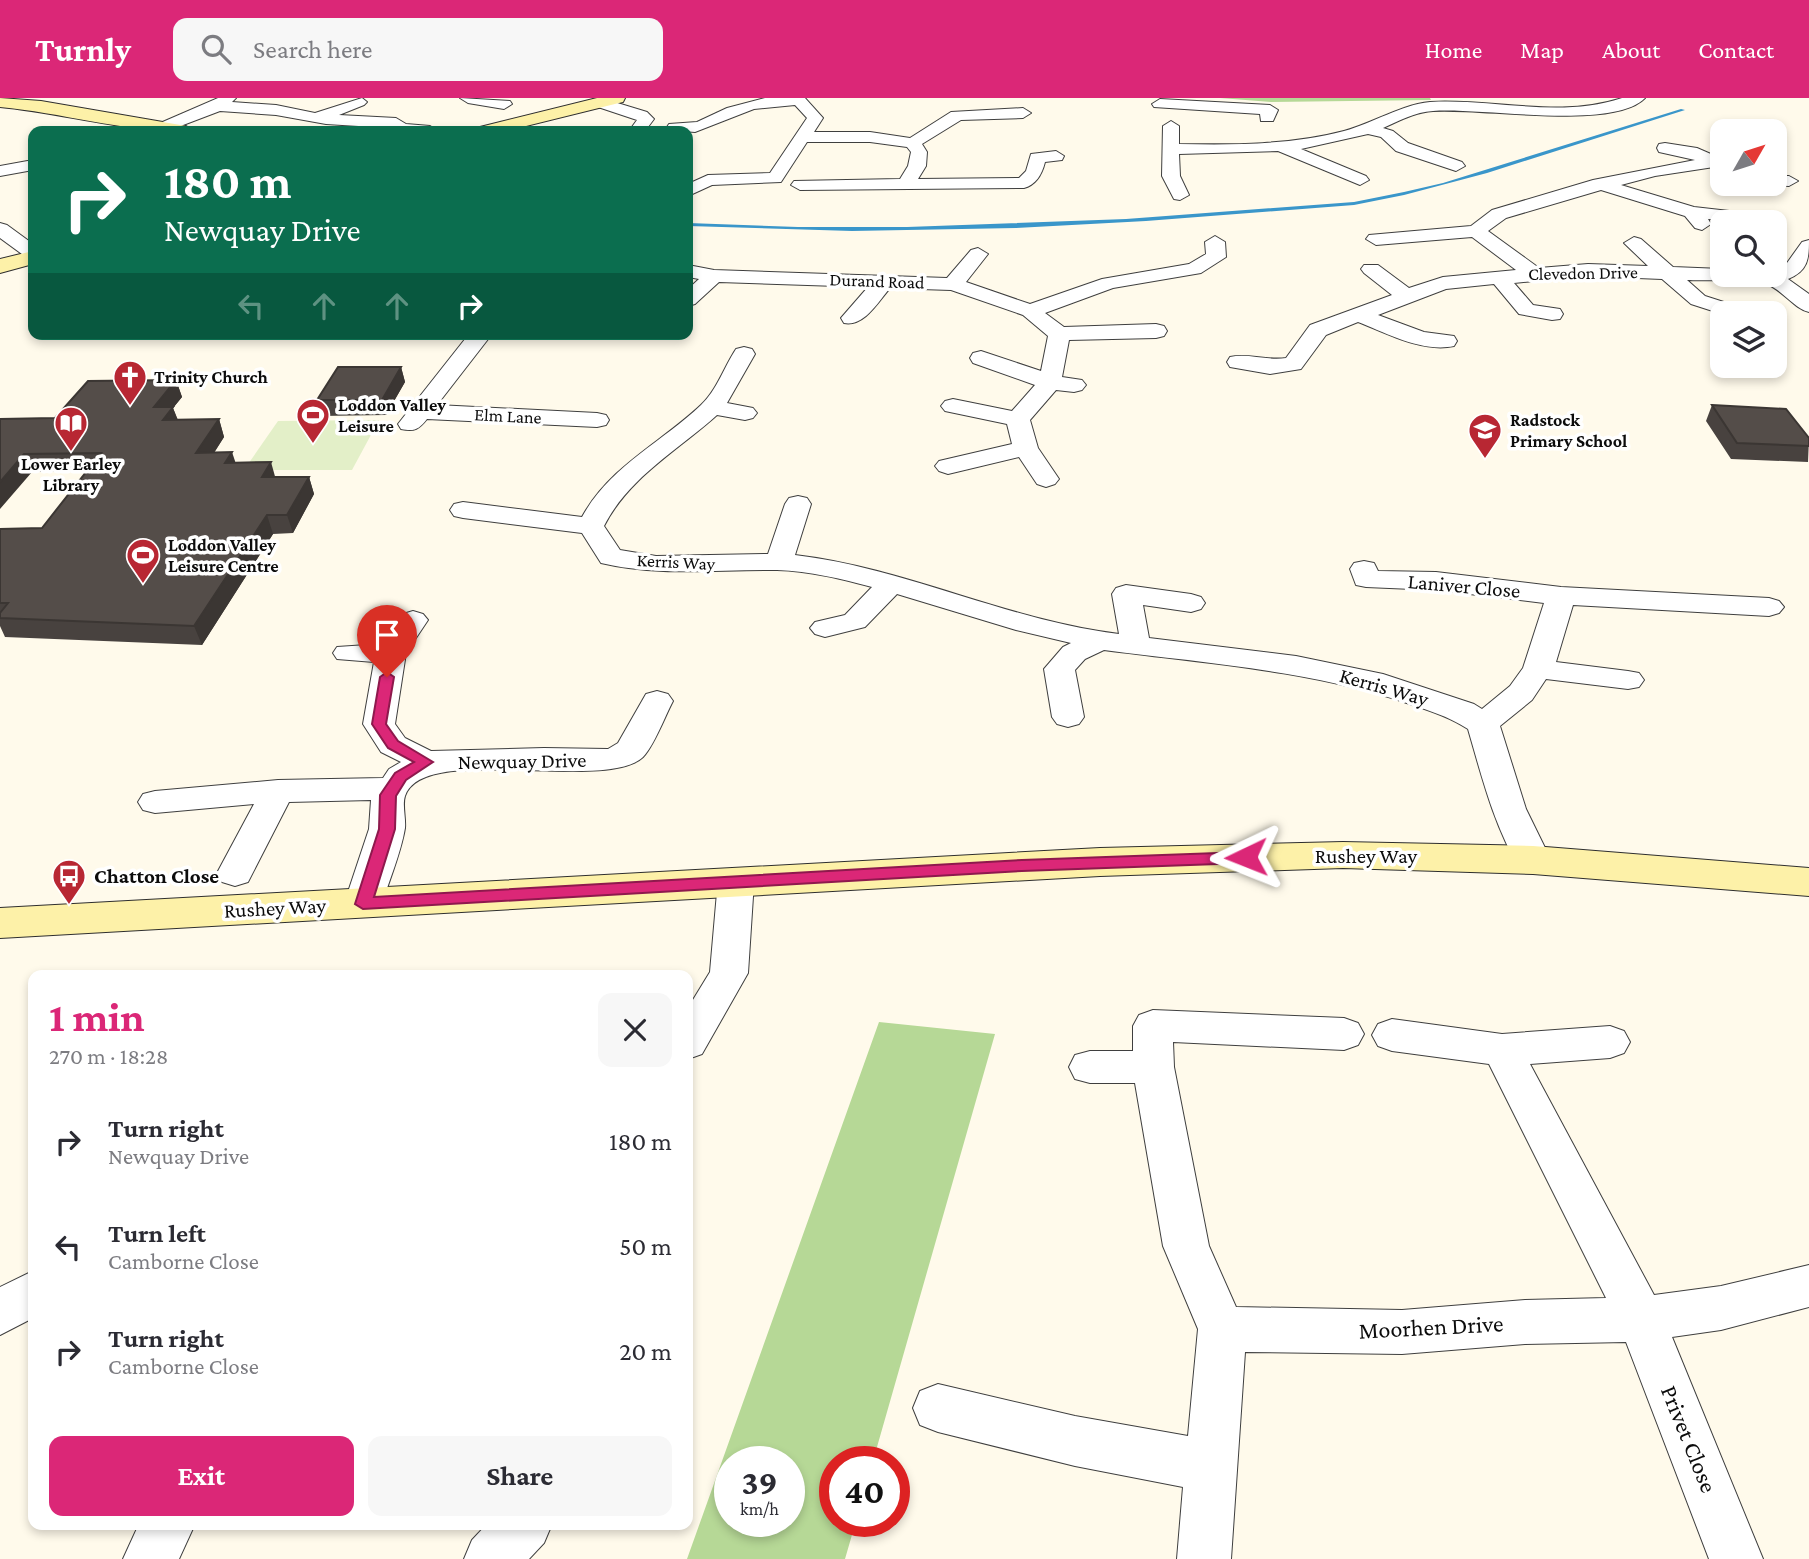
<!DOCTYPE html>
<meta charset="utf-8">
<style>
body{margin:0;font-family:"Crimson Pro",serif;background:#f7f7f7;color:#2b2b33;height:100vh;display:flex;flex-direction:column;font-size:26px;white-space:nowrap}
*{box-sizing:border-box;margin:0}
p{font-size:23px;color:#7c7c81}
.icon{flex:none;width:38px;height:38px;fill:none;stroke:currentColor;stroke-width:2;stroke-linecap:round;stroke-linejoin:round}
.map{position:relative;flex:1;overflow:hidden}
.drawer{position:absolute;left:28px;top:872px;width:665px;height:560px;display:flex;flex-direction:column;background:#fff;border-radius:14px;box-shadow:0 4px 10px #0003}
.drawer>*{flex:none}
.banner{position:absolute;left:28px;top:28px;width:665px;height:214px;border-radius:14px;box-shadow:0 4px 10px #0003;background:#0b6e4f;color:#fff;overflow:hidden}
.needle{width:46px;rotate:51deg}
.controls{position:absolute;left:1710px;top:21px;display:grid;gap:14px}
.controls a{display:grid;place-items:center;width:77px;height:77px;border-radius:14px;background:#fff;box-shadow:0 4px 10px #0003;font-size:35px}
.speed{position:absolute;left:714px;top:1348px;display:flex;gap:14px;font-size:35px;font-weight:700;text-align:center}
.speed>*{display:grid;place-content:center;width:91px;height:91px;border-radius:50%;background:#fff;box-shadow:0 4px 10px #0003;line-height:1}
.speed small{font-size:18px;font-weight:400}
.speed .limit{border:10px solid #d22;background:#fff;color:#111}
.pin{position:absolute;display:grid;place-items:center;width:60px;height:60px;color:#fff;margin:-72px -30px;border-radius:50% 50% 50% 0;rotate:-45deg;box-shadow:0 0 7px #0007}
.pin .icon{rotate:45deg}
.me{position:absolute;width:77px;margin:-38px;rotate:268deg;stroke-linejoin:round;filter:drop-shadow(0 0 5px #0008)}
.turn{display:flex;align-items:center;gap:24px;height:147px;padding:0 21px;font-size:32px}
.turn .icon{width:91px;height:91px;stroke-width:2.5}
.turn b{display:block;font-size:49px;line-height:60px}
.lanes{display:flex;align-items:center;height:66px;padding:0 21px;background:#0003;justify-content:center;gap:35px;direction:ltr}
.lanes .off{opacity:.35}
.round{display:grid;place-items:center;flex:none;width:74px;height:74px;border-radius:14px;background:#f7f7f7}
.head{display:flex;align-items:center;justify-content:space-between;height:119px;padding:0 21px}
h1{font-size:42px;font-weight:700;line-height:52px;color:#db2777}
.action{display:flex;gap:14px;margin-top:auto;padding:14px 21px}
.action a{flex:1;height:80px;border-radius:14px;background:#db2777;color:#fff;font-size:28px;font-weight:700;line-height:80px;text-align:center}
.action a+a{background:#f7f7f7;color:#2b2b33}
ul{padding:0;list-style:none}
li{display:flex;align-items:center;gap:21px;height:105px;padding:0 21px}
li div{flex:1}
li b{display:block;font-size:26px}
li em{font-style:normal}
header{display:flex;align-items:center;gap:42px;box-sizing:border-box;height:98px;padding:0 35px;background:#db2777;color:#fff}
header strong{font-size:33px}
nav{display:flex;gap:38px;margin-inline-start:auto;font-size:24px}
.search{width:490px;height:63px;background:#f7f7f7;display:flex;align-items:center;gap:18px;box-sizing:border-box;padding:0 24px;border-radius:14px;color:#7c7c81;font-size:26px}
.map>svg:first-child{display:block}
</style>
<header>
<strong>Turnly</strong>
<div class="search"><svg class="icon" aria-label="search" viewBox="0 0 24 24"><circle cx="10" cy="10" r="6"/><path d="M15 15l6 6"/></svg>Search here</div>
<nav><a>Home</a><a>Map</a><a>About</a><a>Contact</a></nav>
</header>
<div class="map">
<svg width="1809" height="1461" viewBox="0 0 1809 1461">
<rect width="100%" height="100%" fill="#fffaeb"/>
<!-- forest -->
<path fill="#b6d896" fill-rule="evenodd" d="M 1220,0 L 1430,0 L 1431,2 L 1271,4 Z
M 879,924 L 995,936 L 873,1363 L 835,1363 L 835,1423 L 856,1423 L 845,1461 L 687,1461 ZM 730,1363 L 789,1363 L 789,1423 L 730,1423 Z"/>
<!-- pitch -->
<path fill="#e3efc8" d="M 379,322 L 352,372 L 244,372 L 278,323 Z"/>
<g fill="none" stroke-linecap="round" stroke-linejoin="round">
<!-- stream -->
<path fill="#3a96ca" fill-rule="evenodd" d="M 1681,11 L 1685,12 L 1487,75 L 1404,97 L 1354,107 L 1146,123 L 1016,130 L 852,133 L 688,128 L 688,125 L 798,129 L 907,129 L 1126,121 L 1354,104 L 1404,94 L 1443,85 Z"/>
<defs>
<path id="street" d="M 218,0 L 236,0 L 232,4 L 276,7 L 315,15 L 362,0 L 367,4 L 364,7 L 339,17 L 396,20 L 406,26 L 430,28 L 438,33 L 394,33 L 391,30 L 326,26 L 276,17 L 220,13 L 170,32 L 162,33 L 156,29 L 158,26 Z
M 460,0 L 510,3 L 512,6 L 504,11 L 468,5 Z
M 601,0 L 647,14 L 654,21 L 645,33 L 629,33 L 637,22 L 595,8 L 593,5 L 595,2 Z
M 765,0 L 805,0 L 823,20 L 814,34 L 870,34 L 910,40 L 951,14 L 1023,10 L 1031,15 L 1023,20 L 961,22 L 922,46 L 927,54 L 926,68 L 918,81 L 1019,80 L 1026,73 L 1031,56 L 1056,53 L 1064,58 L 1062,62 L 1045,64 C 1042,76 1036,87 1024,90 L 800,92 L 791,87 L 794,83 L 900,81 L 908,68 L 911,54 L 907,49 L 870,44 L 807,44 L 781,84 L 712,87 L 688,98 L 688,86 L 708,77 L 770,75 L 807,20 L 795,7 L 754,11 L 695,34 L 669,32 L 667,29 L 669,26 L 697,24 L 727,10 Z
M 1622,0 L 1645,0 C 1613,33 1480,9 1433,13 C 1415,14 1399,23 1383,30 L 1393,33 L 1408,45 L 1462,64 L 1465,68 L 1456,73 L 1396,53 L 1381,39 L 1368,36 L 1301,51 L 1366,78 L 1369,82 L 1360,87 L 1278,53 L 1179,56 L 1180,78 L 1189,97 L 1180,102 L 1174,101 L 1162,78 L 1163,28 L 1171,23 L 1179,28 L 1179,46 C 1234,47 1291,47 1344,33 C 1374,25 1400,7 1430,4 C 1494,0 1559,21 1622,0 Z
M 1160,1 L 1270,7 L 1278,12 L 1273,23 L 1261,23 L 1260,16 L 1154,9 L 1152,6 Z
M 1665,45 L 1697,50 L 1720,60 L 1722,65 L 1714,69 L 1655,78 L 1621,87 L 1694,109 L 1738,114 L 1740,118 L 1738,122 L 1708,121 L 1711,126 L 1702,132 L 1695,130 L 1685,118 L 1601,92 L 1506,120 L 1488,133 L 1539,170 L 1588,166 L 1648,168 L 1624,145 L 1634,139 L 1641,141 L 1673,169 L 1722,171 L 1722,177 L 1774,177 L 1774,172 L 1787,165 L 1802,144 L 1809,142 C 1809,161 1808,173 1788,181 L 1809,196 L 1809,214 C 1795,211 1784,194 1769,187 C 1756,180 1705,183 1687,182 L 1705,198 L 1730,206 L 1734,210 L 1730,214 L 1722,216 L 1691,206 L 1662,181 L 1588,178 L 1514,185 L 1533,207 L 1560,211 L 1563,216 L 1560,221 L 1552,222 L 1519,216 L 1494,186 L 1446,191 L 1378,217 L 1424,234 L 1454,238 L 1457,243 L 1454,248 C 1423,255 1386,235 1358,224 L 1326,237 L 1301,271 L 1270,276 L 1230,269 L 1227,264 L 1230,259 C 1248,255 1267,263 1286,260 L 1310,227 L 1392,197 L 1364,175 L 1361,171 L 1364,167 L 1378,167 L 1409,190 L 1443,179 L 1516,172 L 1472,139 L 1376,147 L 1366,141 L 1369,137 L 1471,128 L 1492,112 L 1593,82 L 1695,62 L 1659,54 L 1657,50 L 1659,46 Z
M 33,62 L 33,72 L 0,78 L 0,68 Z
M 1774,78 L 1789,78 L 1798,83 L 1789,88 L 1768,87 L 1774,86 Z
M 0,125 L 7,127 L 33,146 L 33,161 L 26,159 L 0,140 Z
M 1215,138 L 1225,144 L 1226,159 L 1201,175 L 1113,190 L 1045,215 L 1064,229 L 1156,226 L 1164,228 L 1167,233 L 1164,238 L 1156,240 L 1069,242 L 1062,279 L 1082,282 L 1086,287 L 1082,292 L 1074,294 L 1056,292 L 1030,322 L 1038,350 L 1059,381 L 1055,386 L 1046,389 L 1037,386 L 1019,359 L 948,376 L 939,373 L 935,368 L 939,363 L 1012,346 L 1007,326 L 945,313 L 941,308 L 945,303 L 953,301 L 1012,313 L 1035,287 L 973,265 L 970,260 L 973,255 L 981,253 L 1041,273 L 1048,238 L 1023,217 L 951,192 L 890,190 C 878,204 864,229 844,225 L 841,220 L 868,189 L 719,184 L 695,206 L 688,208 L 688,191 L 699,181 L 688,179 L 688,167 L 714,172 L 947,180 L 971,152 L 978,150 L 988,156 L 966,184 L 1030,206 L 1102,181 L 1189,166 L 1206,156 L 1205,144 Z
M 469,236 L 492,236 L 437,307 L 597,315 L 606,317 L 609,322 L 606,327 L 597,329 L 427,321 C 419,331 415,334 401,331 L 398,326 Z
M 744,249 L 752,251 L 755,256 L 727,305 L 753,310 L 757,315 L 753,320 L 745,322 L 717,317 C 677,353 629,379 604,428 L 620,452 L 656,458 L 768,456 L 785,406 L 789,400 L 798,398 L 807,400 L 811,406 L 795,457 C 906,470 1009,523 1119,536 L 1112,496 L 1116,490 L 1126,487 L 1191,496 L 1201,499 L 1205,505 L 1201,511 L 1191,514 L 1143,507 L 1149,540 L 1296,558 L 1383,576 L 1474,606 L 1482,611 L 1510,588 L 1523,570 L 1544,505 L 1436,492 L 1366,489 L 1356,487 L 1350,471 L 1354,465 L 1364,463 L 1374,465 L 1378,473 L 1436,474 L 1561,489 L 1769,500 L 1779,503 L 1784,509 L 1779,515 L 1769,518 L 1573,507 L 1556,564 L 1628,573 L 1639,575 L 1644,582 L 1639,589 L 1628,591 L 1546,581 L 1532,602 L 1500,628 L 1526,711 L 1551,762 L 1546,771 L 1533,774 L 1520,771 C 1494,728 1482,679 1468,631 C 1448,618 1427,612 1404,604 C 1307,572 1204,565 1104,552 L 1085,561 L 1075,572 L 1084,619 L 1079,626 L 1068,629 L 1057,626 L 1052,619 L 1044,571 L 1063,549 L 1071,545 L 1016,532 L 897,496 L 865,529 L 825,539 L 815,536 L 810,530 L 815,524 L 845,517 L 872,489 C 841,481 810,473 777,472 C 718,471 660,479 601,465 L 582,435 L 463,420 L 454,418 L 450,412 L 454,406 L 463,404 L 582,419 C 610,368 661,345 701,307 C 717,292 724,269 736,251 Z
M 413,513 L 423,516 L 428,522 L 406,555 L 395,626 L 405,640 L 431,653 L 544,650 L 608,651 L 618,645 L 646,596 L 657,593 L 668,596 L 673,603 C 665,618 654,648 643,659 C 606,695 423,644 405,698 C 402,707 406,720 405,730 C 401,755 389,782 382,806 L 376,815 L 363,819 L 350,815 L 344,806 L 369,731 L 371,702 L 289,704 L 248,784 L 235,788 L 222,784 L 217,775 L 254,706 L 155,715 L 143,712 L 138,704 L 143,696 L 155,693 L 278,682 L 383,680 L 389,671 L 401,664 L 381,654 L 363,626 L 374,564 L 337,561 L 333,555 L 337,549 L 382,546 L 403,516 Z
M 736,770 L 749,774 L 754,783 L 748,875 L 702,956 L 688,961 L 688,910 L 710,874 L 718,783 L 723,774 Z
M 1153,912 L 1344,920 L 1358,925 L 1364,936 L 1358,947 L 1344,952 L 1173,944 L 1174,969 L 1209,1148 L 1236,1209 L 1402,1212 L 1525,1202 L 1606,1200 L 1489,966 L 1392,953 L 1378,948 L 1372,937 L 1378,926 L 1392,921 L 1502,936 L 1610,928 L 1624,933 L 1630,944 L 1624,955 L 1610,960 L 1530,966 L 1654,1197 L 1721,1188 L 1809,1167 L 1809,1209 L 1721,1232 L 1672,1239 L 1763,1461 L 1709,1461 L 1626,1244 L 1525,1246 L 1402,1256 L 1245,1254 L 1231,1461 L 1177,1461 L 1183,1389 L 1075,1368 L 938,1334 L 920,1327 L 913,1310 L 920,1293 L 938,1286 L 1075,1318 L 1188,1338 L 1198,1231 L 1163,1148 L 1135,985 L 1090,985 L 1075,981 L 1069,969 L 1075,957 L 1090,953 L 1133,953 L 1133,928 L 1139,917 Z
M 33,1173 L 33,1220 L 0,1237 L 0,1189 Z
M 139,1426 L 195,1426 L 179,1461 L 123,1461 Z
M 487,1426 L 552,1426 L 544,1445 L 529,1461 L 464,1461 L 472,1442 Z"/>
<path id="secondary" d="M 0,0 L 41,3 L 186,28 L 195,33 C 130,36 65,15 0,9 Z
M 597,0 L 625,0 L 623,4 L 506,33 L 477,33 L 480,29 Z
M 33,153 L 33,166 L 0,175 L 0,161 Z
M 1343,744 L 1533,748 L 1809,770 L 1809,798 L 1533,776 L 1343,770 L 1100,778 L 0,840 L 0,810 L 1100,750 Z"/>
</defs>
<!-- street casing -->
<use href="#street" stroke="#3f3f3f" stroke-width="2"/>
<!-- secondary casing -->
<use href="#secondary" stroke="#2e2e2e" stroke-width="2"/>
<!-- street -->
<use href="#street" fill="#fff" fill-rule="evenodd"/>
<!-- secondary -->
<use href="#secondary" fill="#fdf1a8" fill-rule="evenodd"/>
</g>
<!-- wall -->
<path fill="#48423f" d="M 401,269 L 405,284 L 386,317 L 321,318 L 317,302 Z
M 176,282 L 182,299 L 173,310 L 178,322 L 219,321 L 224,339 L 214,355 L 236,365 L 276,379 L 309,379 L 314,396 L 293,435 L 273,436 L 202,547 L 5,539 L 0,528 L 0,431 L 42,430 L 87,373 L 32,374 L 0,321 L 55,320 Z
M 1712,307 L 1809,340 L 1808,364 L 1731,361 L 1706,323 Z"/>
<!-- shaded-wall -->
<path fill="#3b3633" d="M 401,269 L 405,284 L 386,317 L 382,302 Z
M 176,282 L 182,299 L 173,310 L 179,326 L 164,323 L 154,309 Z
M 219,321 L 224,339 L 202,373 L 196,355 Z
M 232,354 L 238,372 L 225,365 Z
M 24,356 L 32,374 L 0,411 L 0,384 Z
M 271,364 L 276,382 L 262,379 Z
M 309,379 L 314,396 L 293,435 L 287,417 Z
M 267,417 L 273,436 L 202,547 L 194,528 Z"/>
<!-- building -->
<path fill="#544d49" stroke="#3b3633" stroke-width="2" d="M 338,269 L 401,269 L 382,302 L 317,302 Z
M 176,282 L 154,309 L 173,309 L 163,322 L 219,321 L 196,355 L 232,354 L 225,365 L 271,364 L 262,379 L 309,379 L 287,417 L 267,417 L 194,528 L 0,520 L 0,515 L 8,505 L 0,505 L 0,431 L 42,430 L 101,355 L 24,356 L 0,384 L 0,321 L 55,320 L 88,283 Z
M 1712,307 L 1786,311 L 1809,340 L 1809,348 L 1737,345 Z"/>
<!-- route -->
<path fill="#db2777" stroke="#8e194d" stroke-width="2" d="M 387,574 L 394,579 L 386,626 L 398,643 L 433,664 L 406,682 L 396,698 L 395,731 L 374,799 L 1022,762 L 1246,754 L 1254,759 L 1246,765 L 1022,773 L 363,811 L 355,806 L 379,731 L 380,697 L 395,675 L 414,664 L 388,650 L 372,626 L 380,579 Z"/>
<!-- icons -->
<defs>
<symbol id="church-pin" viewBox="-11 -11 22 30"><path d="M0 17L-7.5 6A9.5 9.5 0 1 1 7.5 6Z" fill="#b82733" stroke="#fff"/><path d="M-1.2-6h2.4v3.5h3.3v2.4h-3.3V6h-2.4V-.1h-3.3v-2.4h3.3Z" fill="#fff"/></symbol>
<symbol id="stadium-pin" viewBox="-11 -11 22 30"><path d="M0 17L-7.5 6A9.5 9.5 0 1 1 7.5 6Z" fill="#b82733" stroke="#fff"/><path d="M0-5a6.5 5 0 1 0 0 10a6.5 5 0 1 0 0-10ZM-3.5-1.8h7v3.6h-7Z" fill="#fff"/></symbol>
<symbol id="library-pin" viewBox="-11 -11 22 30"><path d="M0 17L-7.5 6A9.5 9.5 0 1 1 7.5 6Z" fill="#b82733" stroke="#fff"/><path d="M-6-4Q-3-5.5-.7-3.5V5Q-3 3-6 4ZM6-4Q3-5.5 .7-3.5V5Q3 3 6 4Z" fill="#fff"/></symbol>
<symbol id="school-pin" viewBox="-11 -11 22 30"><path d="M0 17L-7.5 6A9.5 9.5 0 1 1 7.5 6Z" fill="#b82733" stroke="#fff"/><path d="M0-5L7-2L0 1L-7-2ZM-4 1L0 2.5L4 1V4Q0 6-4 4Z" fill="#fff"/></symbol>
<symbol id="bus-pin" viewBox="-11 -11 22 30"><path d="M0 17L-7.5 6A9.5 9.5 0 1 1 7.5 6Z" fill="#b82733" stroke="#fff"/><path d="M-5-6H5V4H4V6H2V4H-2V6H-4V4H-5ZM-3.5-4V0h7V-4ZM-3.5 1.2v1.5H-2V1.2ZM2 1.2v1.5H3.5V1.2Z" fill="#fff"/></symbol>
</defs>
<g fill-rule="evenodd">
<use href="#church-pin" x="111" y="260" width="38" height="52"/>
<use href="#stadium-pin" x="294" y="298" width="38" height="52"/>
<use href="#library-pin" x="52" y="306" width="38" height="52"/>
<use href="#school-pin" x="1466" y="313" width="38" height="52"/>
<use href="#stadium-pin" x="124" y="438" width="38" height="52"/>
<use href="#bus-pin" x="50" y="759" width="38" height="52"/>
</g>
<g text-anchor="middle" stroke-width="7" stroke-linejoin="round" paint-order="stroke">
<!-- far-street labels -->
<g font-size="18" fill="#0c0c0c" stroke="#fff">
<text transform="translate(1583 175) rotate(-1)" y="6">Clevedon Drive</text>
<text transform="translate(877 183) rotate(2)" y="6">Durand Road</text>
<text transform="translate(508 318) rotate(3)" y="6">Elm Lane</text>
<text transform="translate(676 464) rotate(3)" y="6">Kerris Way</text>
</g>
<!-- far-poi labels -->
<g font-size="18" font-weight="bold" fill="#0c0c0c" stroke="#fff" text-anchor="start">
<text x="154" y="285">Trinity Church</text>
<text x="338" y="313">Loddon Valley<tspan x="338" dy="21">Leisure</tspan></text>
<text x="1510" y="328">Radstock<tspan x="1510" dy="21">Primary School</tspan></text>
<text x="71" y="372" text-anchor="middle">Lower Earley<tspan x="71" dy="21">Library</tspan></text>
<text x="168" y="453">Loddon Valley<tspan x="168" dy="21">Leisure Centre</tspan></text>
</g>
<!-- street labels -->
<g font-size="21" fill="#0c0c0c" stroke="#fff">
<text transform="translate(1464 488) rotate(5)" y="7">Laniver Close</text>
<text transform="translate(1384 589) rotate(16)" y="7">Kerris Way</text>
<text transform="translate(522 663) rotate(-1)" y="7">Newquay Drive</text>
<text x="1366" y="765">Rushey Way</text>
<text transform="translate(275 810) rotate(-3)" y="7">Rushey Way</text>
</g>
<!-- poi labels -->
<g font-size="21" font-weight="bold" fill="#0c0c0c" stroke="#fff" text-anchor="start">
<text x="94" y="785">Chatton Close</text>
</g>
<!-- near-street labels -->
<g font-size="24" fill="#0c0c0c" stroke="#fff">
<text transform="translate(1431 1229) rotate(-3)" y="8">Moorhen Drive</text>
<text transform="translate(1689 1341) rotate(68)" y="8">Privet Close</text>
</g>
</g>
</svg>
<div class="controls">
<a><svg class="needle" viewBox="-14 -14 28 28"><path d="M0-13l5 13h-10z" fill="#e53935"/><path d="M0 13l5-13h-10z" fill="#7c7c81"/></svg></a>
<a><svg class="icon" aria-label="search" viewBox="0 0 24 24"><circle cx="10" cy="10" r="6"/><path d="M15 15l6 6"/></svg></a>
<a><svg class="icon" aria-label="layers" viewBox="0 0 24 24"><path d="M12 4l9 5-9 5-9-5zM3 14l9 5 9-5"/></svg></a>
</div>
<div class="speed"><div>39<small>km/h</small></div><div class="limit">40</div></div>
<div class="pin" style="left:387px;top:579px;background:#d93025"><svg class="icon" aria-label="arrive" viewBox="0 0 24 24"><path d="M6 21V4h12l-3 4 3 4H6"/></svg></div>
<svg class="me" style="left:1246px;top:759px" viewBox="-20 -20 40 40"><path d="M0-17L14 15 0 8-14 15z" fill="#db2777" stroke="#fff" stroke-width="4"/></svg>
<div class="banner">
<div class="turn"><svg class="icon" aria-label="right" viewBox="0 0 24 24"><path d="M7 20v-9h11M14 6l5 5-5 5"/></svg><div><b>180 m</b>Newquay Drive</div></div>
<div class="lanes"><svg class="icon off" aria-label="left" viewBox="0 0 24 24"><path d="M17 20v-9H6M10 6l-5 5 5 5"/></svg><svg class="icon off" aria-label="ahead" viewBox="0 0 24 24"><path d="M12 20V5M6 11l6-6 6 6"/></svg><svg class="icon off" aria-label="ahead" viewBox="0 0 24 24"><path d="M12 20V5M6 11l6-6 6 6"/></svg><svg class="icon" aria-label="right" viewBox="0 0 24 24"><path d="M7 20v-9h11M14 6l5 5-5 5"/></svg></div>
</div>
<section class="drawer">
<div class="head"><div><h1>1 min</h1><p>270 m · 18:28</p></div><a class="round"><svg class="icon" aria-label="close" viewBox="0 0 24 24"><path d="M6 6l12 12M18 6L6 18"/></svg></a></div>
<ul>
<li><svg class="icon" aria-label="right" viewBox="0 0 24 24"><path d="M7 20v-9h11M14 6l5 5-5 5"/></svg><div><b>Turn right</b><p>Newquay Drive</p></div><em>180 m</em></li>
<li><svg class="icon" aria-label="left" viewBox="0 0 24 24"><path d="M17 20v-9H6M10 6l-5 5 5 5"/></svg><div><b>Turn left</b><p>Camborne Close</p></div><em>50 m</em></li>
<li><svg class="icon" aria-label="right" viewBox="0 0 24 24"><path d="M7 20v-9h11M14 6l5 5-5 5"/></svg><div><b>Turn right</b><p>Camborne Close</p></div><em>20 m</em></li>
</ul>
<div class="action"><a>Exit</a><a>Share</a></div>
</section>
</div>
